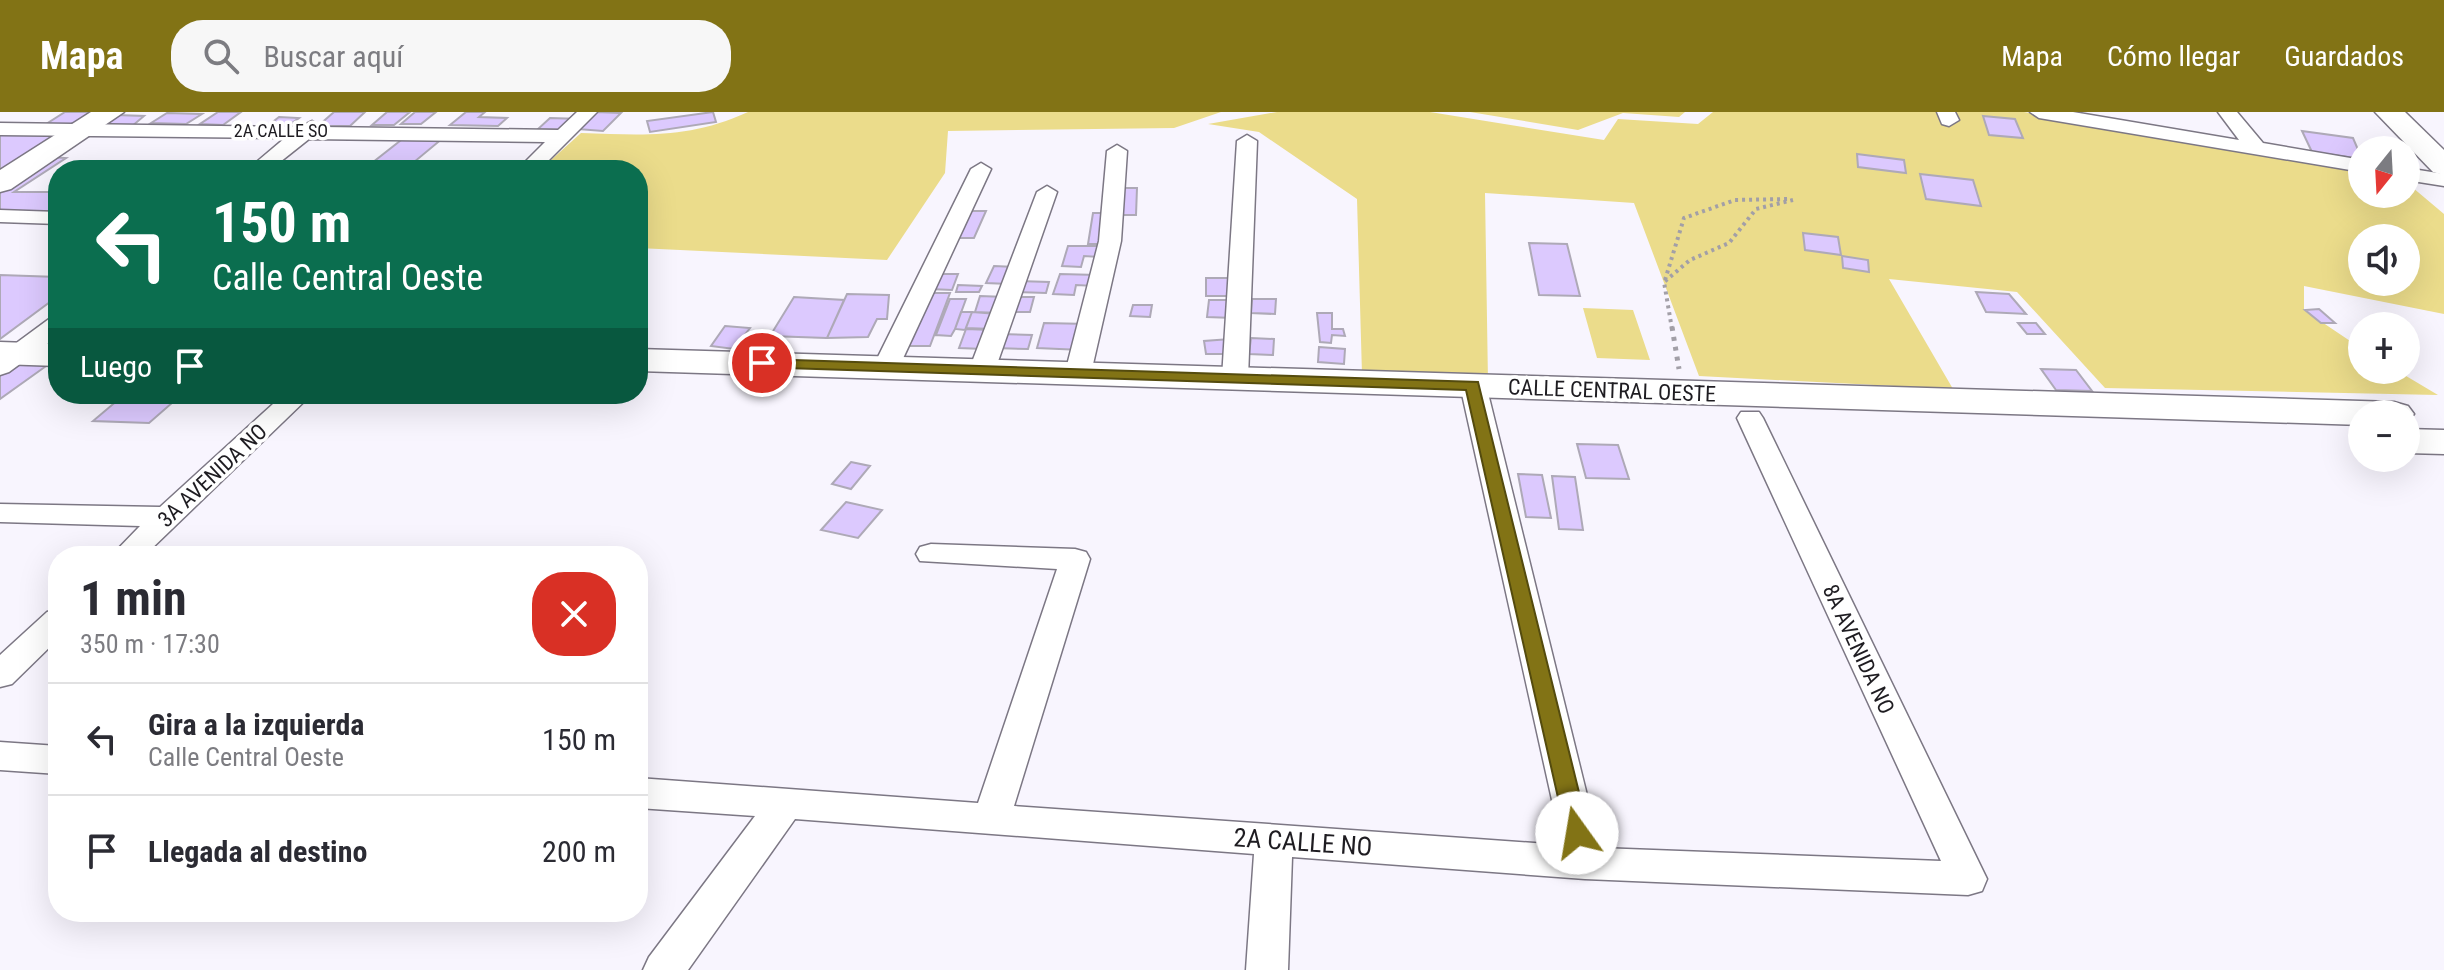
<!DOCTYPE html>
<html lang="es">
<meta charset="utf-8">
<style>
body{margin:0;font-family:"Roboto Condensed",sans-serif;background:#f7f7f7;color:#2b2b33;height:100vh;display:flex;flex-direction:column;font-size:30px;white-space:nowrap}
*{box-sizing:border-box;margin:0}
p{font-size:26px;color:#7c7c81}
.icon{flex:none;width:44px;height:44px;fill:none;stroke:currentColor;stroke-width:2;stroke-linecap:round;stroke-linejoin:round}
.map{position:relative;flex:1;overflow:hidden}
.sheet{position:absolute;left:48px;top:434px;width:600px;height:376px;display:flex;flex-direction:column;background:#fff;border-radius:32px;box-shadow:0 8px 32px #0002}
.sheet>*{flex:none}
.banner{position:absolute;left:48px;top:48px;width:600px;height:244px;border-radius:32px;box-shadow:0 8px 32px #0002;background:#0b6e4f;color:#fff;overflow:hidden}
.needle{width:52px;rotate:198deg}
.buttons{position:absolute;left:2348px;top:24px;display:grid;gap:16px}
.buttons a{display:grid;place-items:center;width:72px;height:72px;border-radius:50%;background:#fff;box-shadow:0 8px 32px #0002;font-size:40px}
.pin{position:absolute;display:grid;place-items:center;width:68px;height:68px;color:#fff;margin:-34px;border:4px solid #fff;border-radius:50%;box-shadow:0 2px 8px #0007}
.me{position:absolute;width:88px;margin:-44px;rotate:347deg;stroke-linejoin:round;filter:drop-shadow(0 0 6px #0008)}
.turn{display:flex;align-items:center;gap:28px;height:168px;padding:0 32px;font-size:36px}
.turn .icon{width:104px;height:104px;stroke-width:2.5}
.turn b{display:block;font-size:56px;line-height:68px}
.then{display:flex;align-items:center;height:76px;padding:0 32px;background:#0003;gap:16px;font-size:30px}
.round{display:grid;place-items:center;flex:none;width:84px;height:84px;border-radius:32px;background:#f7f7f7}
.summary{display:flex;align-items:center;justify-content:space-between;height:136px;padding:0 32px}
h1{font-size:48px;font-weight:700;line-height:60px}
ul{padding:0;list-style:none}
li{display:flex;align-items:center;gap:24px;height:112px;padding:0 32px;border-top:2px solid #e1e1e2}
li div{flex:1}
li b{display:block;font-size:30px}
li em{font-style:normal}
header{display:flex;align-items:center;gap:48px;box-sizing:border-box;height:112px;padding:0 40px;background:#827315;color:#fff}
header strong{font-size:38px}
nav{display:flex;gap:44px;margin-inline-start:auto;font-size:28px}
.search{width:560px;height:72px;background:#f7f7f7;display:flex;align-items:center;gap:20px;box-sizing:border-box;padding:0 28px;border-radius:32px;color:#7c7c81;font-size:30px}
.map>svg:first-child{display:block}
</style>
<header>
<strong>Mapa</strong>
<div class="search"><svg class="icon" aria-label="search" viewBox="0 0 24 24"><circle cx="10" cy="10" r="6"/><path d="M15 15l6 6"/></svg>Buscar aquí</div>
<nav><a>Mapa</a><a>Cómo llegar</a><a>Guardados</a></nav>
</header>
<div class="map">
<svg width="2444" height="858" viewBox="0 0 2444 858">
<rect width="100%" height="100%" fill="#f8f5fe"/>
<!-- green -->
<path fill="#ebdc8b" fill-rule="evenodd" d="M 748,0 L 1221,0 L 1174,16 L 948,19 L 945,61 L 887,148 L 638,136 L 638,58 L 540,58 L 581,21 C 644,23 689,27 748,0 Z
M 1277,0 L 1430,0 L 1604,28 L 1618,7 L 1698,12 L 1713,0 L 2024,0 L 2362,57 L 2362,82 L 2406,82 L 2406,70 L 2444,102 L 2444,202 L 2304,174 L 2304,198 L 2362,237 L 2362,258 L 2396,258 L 2438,283 L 2105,276 L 2017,180 L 1889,167 L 1953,277 L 1699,264 L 1634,91 L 1485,81 L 1488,270 L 1362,262 L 1357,87 L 1259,20 L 1208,12 ZM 2362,126 L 2406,126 L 2406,170 L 2362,170 Z
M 1470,0 L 1685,0 L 1679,5 L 1623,1 L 1578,18 Z
M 1583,196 L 1633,198 L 1650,248 L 1597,246 Z"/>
<!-- building -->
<path fill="#dcc9fe" stroke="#aea9b7" stroke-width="2" d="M 65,0 L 99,0 L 77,14 L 43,14 Z
M 218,0 L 241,0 L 223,13 L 200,12 Z
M 334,0 L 365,0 L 350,14 L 318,14 Z
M 387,0 L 410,0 L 394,13 L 372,13 Z
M 415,0 L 436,0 L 421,12 L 401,12 Z
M 466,0 L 485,0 L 479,5 L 507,6 L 498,14 L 450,13 Z
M 596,0 L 621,1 L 603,19 L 577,17 Z
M 713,0 L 716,10 L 650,20 L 647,9 Z
M 167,1 L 202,2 L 186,12 L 151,11 Z
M 116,3 L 144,4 L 131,15 L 99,14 Z
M 1983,4 L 2015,7 L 2023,26 L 1989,23 Z
M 279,5 L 299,6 L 285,16 L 265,16 Z
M 550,6 L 581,7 L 570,18 L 538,17 Z
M 2302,19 L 2353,26 L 2362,47 L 2312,40 Z
M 0,22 L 61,22 L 6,57 L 0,57 Z
M 405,25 L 443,26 L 408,55 L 478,58 L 363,58 Z
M 1857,42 L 1904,48 L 1906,61 L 1858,55 Z
M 47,45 L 66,46 L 14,80 L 58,80 L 58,99 L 0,99 L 0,76 Z
M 1920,62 L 1973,68 L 1981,94 L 1926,87 Z
M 1120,76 L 1137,76 L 1136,103 L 1118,103 Z
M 967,99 L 986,99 L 974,126 L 954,126 Z
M 1093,101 L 1105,101 L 1101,132 L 1088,132 Z
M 1803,121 L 1838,125 L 1841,143 L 1805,138 Z
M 1529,131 L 1567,132 L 1580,184 L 1539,183 Z
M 1068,134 L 1102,134 L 1099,145 L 1084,144 L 1081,155 L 1062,154 Z
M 1842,144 L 1868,148 L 1869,160 L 1843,156 Z
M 994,154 L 1015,155 L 1009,172 L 986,171 Z
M 937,162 L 958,162 L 952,178 L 930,177 Z
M 1060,162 L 1097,163 L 1095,174 L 1076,173 L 1074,183 L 1053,182 Z
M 0,163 L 58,165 L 58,184 L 0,227 Z
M 1206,166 L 1232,166 L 1233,184 L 1206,184 Z
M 1018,169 L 1049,170 L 1046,181 L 1014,180 Z
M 958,173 L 982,174 L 979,180 L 956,180 Z
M 1976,180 L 2009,182 L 2026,202 L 1986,200 Z
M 926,181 L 950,181 L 930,234 L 906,234 Z
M 847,182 L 889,183 L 887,207 L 877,207 L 868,225 L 827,226 Z
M 980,184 L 1005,185 L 999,201 L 975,200 Z
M 794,185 L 844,188 L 827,226 L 770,224 Z
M 1013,185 L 1034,185 L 1030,200 L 1008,200 Z
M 950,187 L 966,187 L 955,217 L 951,224 L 936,223 Z
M 1252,187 L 1276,187 L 1275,202 L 1251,201 Z
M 1209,188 L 1234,188 L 1233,206 L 1207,205 Z
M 1133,193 L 1152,193 L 1150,205 L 1130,204 Z
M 2319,197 L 2335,211 L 2321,211 L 2305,198 Z
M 961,200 L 972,200 L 965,218 L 955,217 Z
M 972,200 L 998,202 L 992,217 L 966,216 Z
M 1317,201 L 1332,201 L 1332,217 L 1343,217 L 1345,224 L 1332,223 L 1331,231 L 1320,230 Z
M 1044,211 L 1088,212 L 1082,238 L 1037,236 Z
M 2018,211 L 2036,211 L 2045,222 L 2027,222 Z
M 725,214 L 750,216 L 734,237 L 711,234 Z
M 966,217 L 991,218 L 984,237 L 959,236 Z
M 999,222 L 1032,223 L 1028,237 L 995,236 Z
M 1251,226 L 1274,227 L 1273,243 L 1249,242 Z
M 1230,227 L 1231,242 L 1206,242 L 1204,229 Z
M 1319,235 L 1345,237 L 1344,252 L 1318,250 Z
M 0,250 L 49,252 L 0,287 Z
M 2041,257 L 2076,258 L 2092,279 L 2056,278 Z
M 125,282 L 133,282 L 180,284 L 149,311 L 93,309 Z
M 1577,332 L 1618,333 L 1629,367 L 1586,366 Z
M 851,350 L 870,354 L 851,377 L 832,372 Z
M 1518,362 L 1542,363 L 1551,406 L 1526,405 Z
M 1552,364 L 1575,365 L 1583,418 L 1559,417 Z
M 846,390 L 882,398 L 858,426 L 821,418 Z"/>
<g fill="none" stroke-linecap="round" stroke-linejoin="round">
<defs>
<path id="street" d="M 577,0 L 597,0 L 539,58 L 517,58 L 545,30 L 309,27 L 270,58 L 247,58 L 285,26 L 0,23 L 0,11 L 300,15 L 312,9 L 321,15 L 558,18 Z
M 1937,0 L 1955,0 L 1959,8 L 1949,14 L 1942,12 Z
M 2030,0 L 2073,0 L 2239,28 L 2218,0 L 2237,0 L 2263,31 L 2362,48 L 2362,60 L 2039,6 Z
M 1247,23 L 1257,29 L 1248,266 L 1235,274 L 1222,266 L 1237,29 Z
M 1117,33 L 1127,39 L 1121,129 L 1091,261 L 1078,269 L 1065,261 L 1099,129 L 1107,39 Z
M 981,51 L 991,57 L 899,255 L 895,260 L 877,260 L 873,255 L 971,57 Z
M 2406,56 L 2444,62 L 2444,74 L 2406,68 Z
M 1047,74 L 1057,80 L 995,258 L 991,263 L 973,263 L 969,258 L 1037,80 Z
M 0,98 L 58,100 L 58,112 L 0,110 Z
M 58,205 L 58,224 L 9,260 L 0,263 L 0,243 L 49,207 Z
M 1473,265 L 1486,273 L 1600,736 L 1941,749 L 1737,306 L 1741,300 L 1759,300 L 1763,306 L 1987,767 L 1982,779 L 1968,783 L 1585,767 L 1292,745 L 1288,858 L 1246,858 L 1254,742 L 795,707 L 688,858 L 643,858 L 649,845 L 755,704 L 638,696 L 638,666 L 978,691 L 1057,457 L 920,449 L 916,442 L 920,435 L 931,432 L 1075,437 L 1086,440 L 1090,447 L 1014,694 L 1562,733 L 1460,273 Z
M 284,282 L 312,282 L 144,444 L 111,444 L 140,414 L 0,410 L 0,392 L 160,395 Z
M 58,497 L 58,527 L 12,572 L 0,575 L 0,543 L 47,500 Z
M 0,630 L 58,634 L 58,662 L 0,658 Z"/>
<path id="secondary" d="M 91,0 L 124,0 L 11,77 L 0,80 L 0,58 Z
M 0,230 L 58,232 L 58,254 L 0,252 Z
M 638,237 L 2394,290 L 2408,294 L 2414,302 L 2406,311 L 2406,302 L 2362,302 L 2362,313 L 638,259 Z
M 2406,317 L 2444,318 L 2444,342 L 2406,341 Z"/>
<path id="primary" d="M 2375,0 L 2405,0 L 2444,38 L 2444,63 L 2433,60 Z"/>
</defs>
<!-- street casing -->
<use href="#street" stroke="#7c7784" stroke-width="3"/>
<!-- secondary casing -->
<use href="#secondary" stroke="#7c7784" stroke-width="3"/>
<!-- primary casing -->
<use href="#primary" stroke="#7c7784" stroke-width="3"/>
<!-- path-far1 -->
<path stroke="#a29fa7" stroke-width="4" stroke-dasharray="3 4" stroke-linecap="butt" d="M 1665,168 L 1684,106 L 1735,88 L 1788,87
M 1672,217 L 1664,170 L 1690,148 L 1729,131 L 1756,97 L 1793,88"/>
<!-- path -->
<path stroke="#a29fa7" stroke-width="5" stroke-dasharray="4 6" stroke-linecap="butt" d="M 1672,215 L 1679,257"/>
<!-- street -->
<use href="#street" fill="#fff" fill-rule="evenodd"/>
<!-- secondary -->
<use href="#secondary" fill="#fff" fill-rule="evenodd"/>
<!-- primary -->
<use href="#primary" fill="#fff" fill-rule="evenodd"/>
</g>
<!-- route -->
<path fill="#827315" stroke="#544b0e" stroke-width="2" d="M 762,247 L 1478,270 L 1589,721 L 1585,728 L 1569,728 L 1566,721 L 1466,278 L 757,255 L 754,251 Z"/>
<g text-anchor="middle" stroke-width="7" stroke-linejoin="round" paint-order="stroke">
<!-- far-street labels -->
<g font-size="18" fill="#1e1c21" stroke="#fff">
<text x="281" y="25">2A CALLE SO</text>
</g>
<!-- street labels -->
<g font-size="22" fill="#1e1c21" stroke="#fff">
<text transform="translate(1612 278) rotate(2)" y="8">CALLE CENTRAL OESTE</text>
<text transform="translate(212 363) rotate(-43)" y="8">3A AVENIDA NO</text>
<text transform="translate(1859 537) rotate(65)" y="8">8A AVENIDA NO</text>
</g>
<!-- near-street labels -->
<g font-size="26" fill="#1e1c21" stroke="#fff">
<text transform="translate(1303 730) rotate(4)" y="9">2A CALLE NO</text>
</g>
</g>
</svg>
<div class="buttons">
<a><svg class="needle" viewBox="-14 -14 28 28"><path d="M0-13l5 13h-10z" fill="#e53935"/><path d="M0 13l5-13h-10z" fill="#7c7c81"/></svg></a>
<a><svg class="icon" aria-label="sound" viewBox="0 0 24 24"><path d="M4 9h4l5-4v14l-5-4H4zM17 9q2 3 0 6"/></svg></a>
<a>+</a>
<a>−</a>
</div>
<div class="pin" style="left:762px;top:251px;background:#d93025"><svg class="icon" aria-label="arrive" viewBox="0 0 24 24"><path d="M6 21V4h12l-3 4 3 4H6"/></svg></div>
<svg class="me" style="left:1577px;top:721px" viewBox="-20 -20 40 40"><circle r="19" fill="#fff"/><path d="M0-13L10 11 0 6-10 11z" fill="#827315"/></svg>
<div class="banner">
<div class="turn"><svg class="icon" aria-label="left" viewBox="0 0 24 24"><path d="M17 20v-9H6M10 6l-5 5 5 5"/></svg><div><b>150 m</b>Calle Central Oeste</div></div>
<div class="then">Luego<svg class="icon" aria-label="arrive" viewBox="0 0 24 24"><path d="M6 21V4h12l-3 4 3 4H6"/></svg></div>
</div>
<section class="sheet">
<div class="summary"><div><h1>1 min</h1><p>350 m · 17:30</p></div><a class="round" style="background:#d93025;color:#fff"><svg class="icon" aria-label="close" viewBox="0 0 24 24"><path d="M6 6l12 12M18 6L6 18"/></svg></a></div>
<ul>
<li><svg class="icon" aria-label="left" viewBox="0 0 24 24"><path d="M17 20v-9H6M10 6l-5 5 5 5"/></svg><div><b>Gira a la izquierda</b><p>Calle Central Oeste</p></div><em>150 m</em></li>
<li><svg class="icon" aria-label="arrive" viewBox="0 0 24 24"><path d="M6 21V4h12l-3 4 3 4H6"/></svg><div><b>Llegada al destino</b></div><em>200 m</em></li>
</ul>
</section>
</div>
